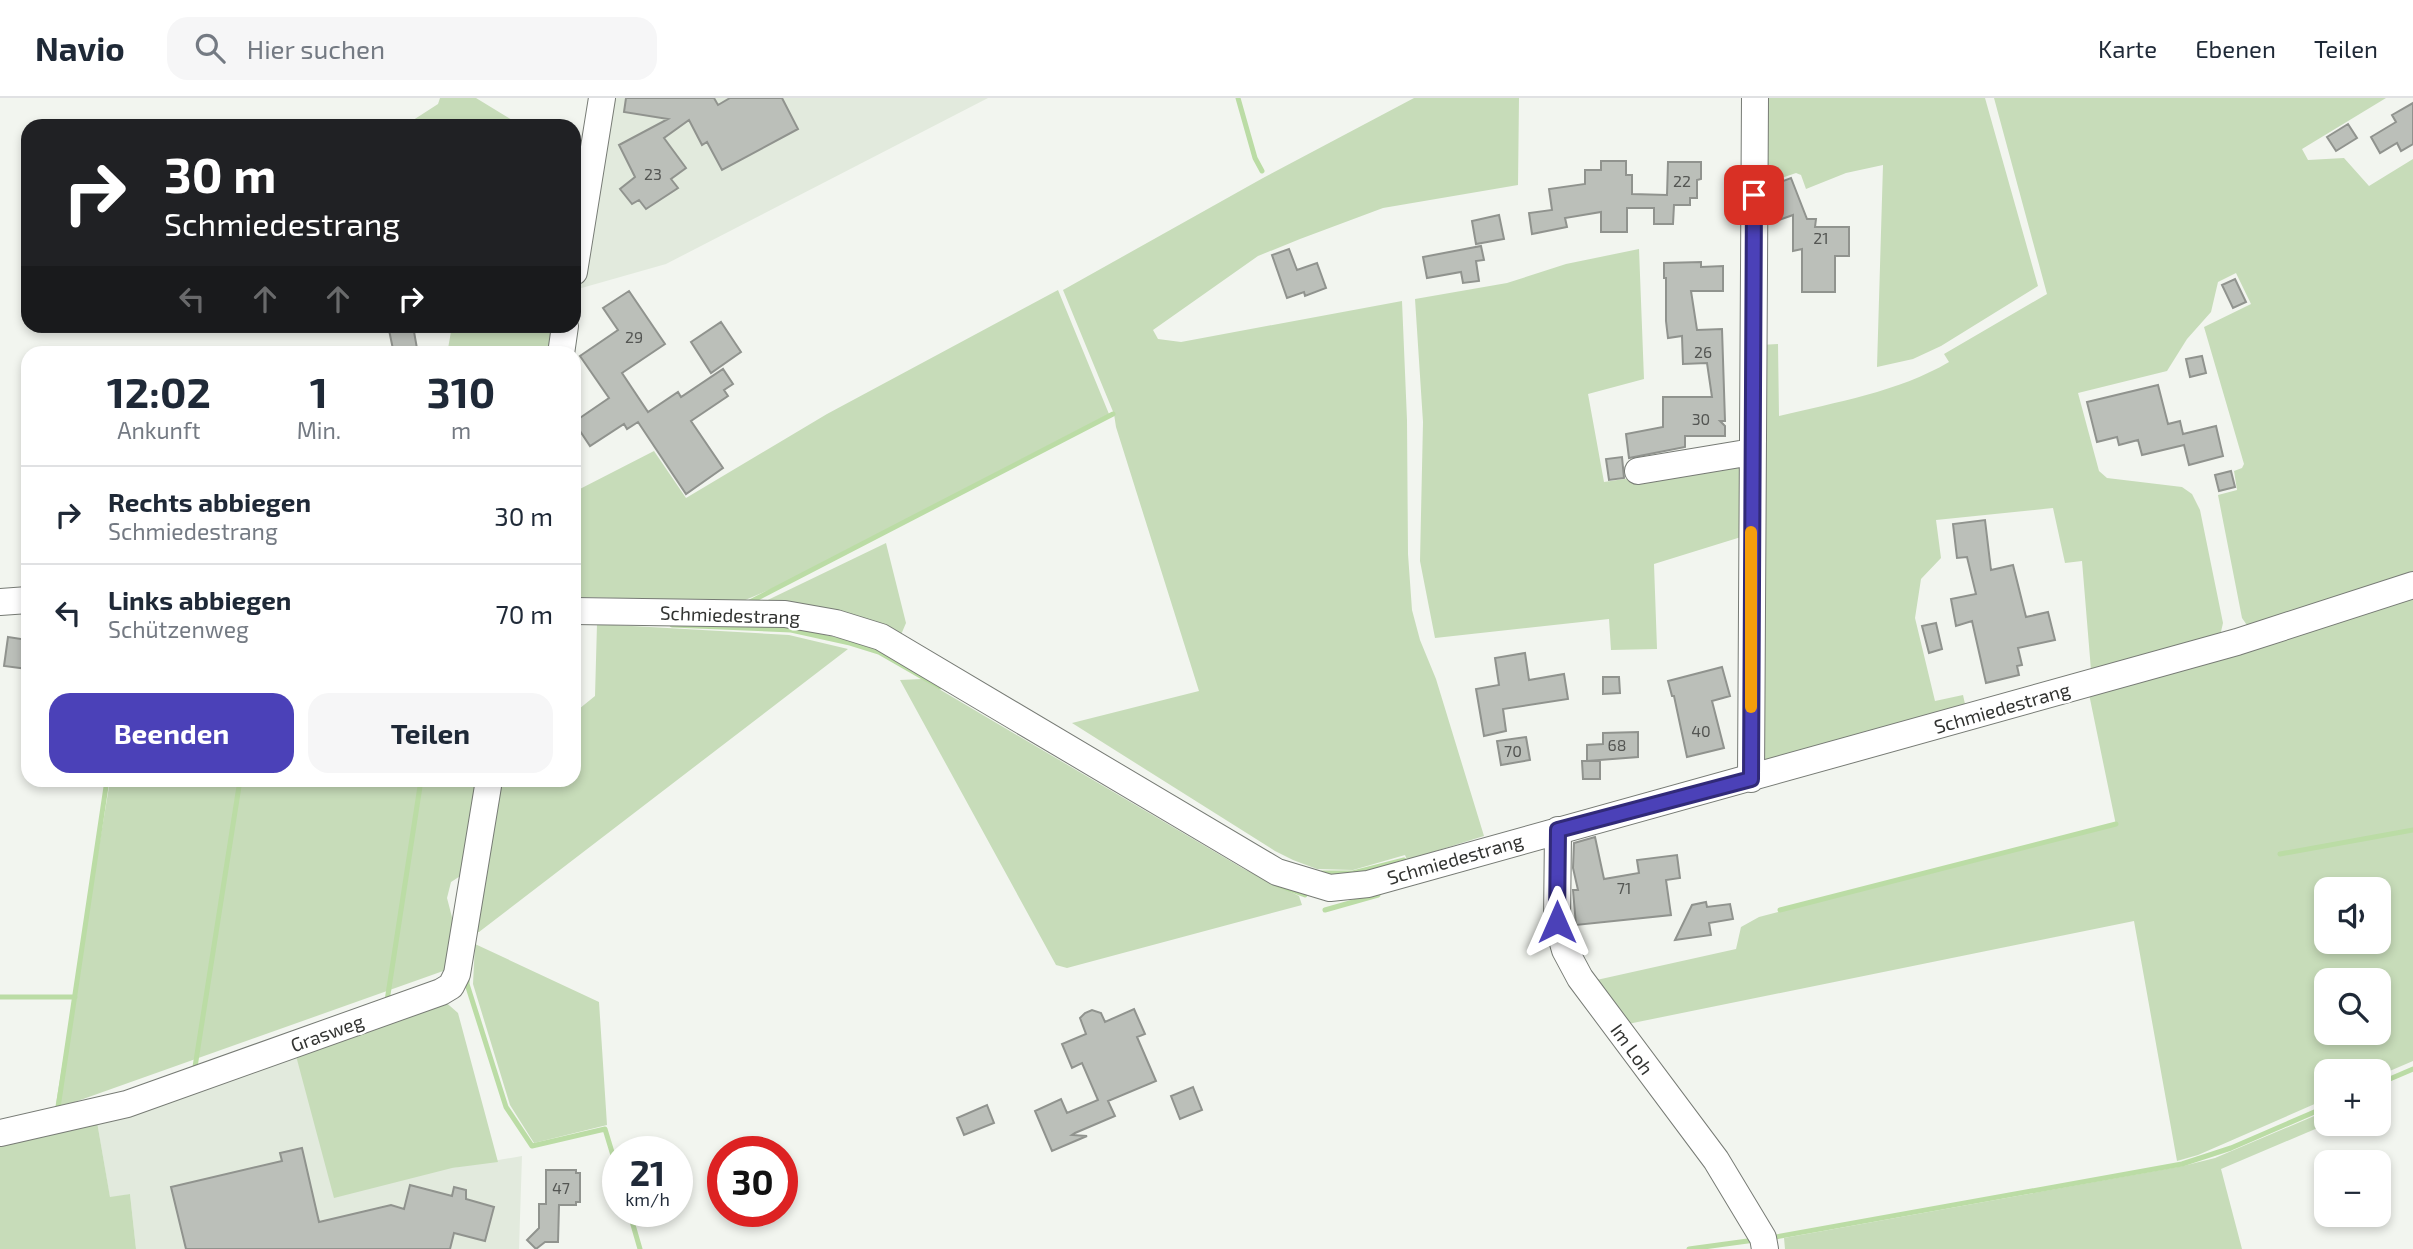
<!DOCTYPE html>
<html lang="de">
<meta charset="utf-8">
<style>
body{margin:0;font-family:"Exo 2",sans-serif;background:#f6f6f7;color:#1f2937;height:100vh;display:flex;flex-direction:column;font-size:26px;white-space:nowrap}
*{box-sizing:border-box;margin:0}
p{font-size:23px;color:#747a83}
.icon{flex:none;width:38px;height:38px;fill:none;stroke:currentColor;stroke-width:2;stroke-linecap:round;stroke-linejoin:round}
.map{position:relative;flex:1;overflow:hidden}
.drawer{position:absolute;left:21px;top:248px;width:560px;height:441px;display:flex;flex-direction:column;background:#fff;border-radius:21px;box-shadow:0 4px 10px #0003}
.drawer>*{flex:none}
.banner{position:absolute;left:21px;top:21px;width:560px;height:214px;border-radius:21px;box-shadow:0 4px 10px #0003;background:#202124;color:#fff;overflow:hidden}
.tools{position:absolute;left:2314px;top:779px;display:grid;gap:14px}
.tools a{display:grid;place-items:center;width:77px;height:77px;border-radius:14px;background:#fff;box-shadow:0 4px 10px #0003;font-size:35px}
.speed{position:absolute;left:602px;top:1038px;display:flex;gap:14px;font-size:35px;font-weight:700;text-align:center}
.speed>*{display:grid;place-content:center;width:91px;height:91px;border-radius:50%;background:#fff;box-shadow:0 4px 10px #0003;line-height:1}
.speed small{font-size:18px;font-weight:400}
.speed .limit{border:10px solid #d22;background:#fff;color:#111}
.pin{position:absolute;display:grid;place-items:center;width:60px;height:60px;color:#fff;margin:-30px;border-radius:14px;box-shadow:0 4px 10px #0006}
.me{position:absolute;width:77px;margin:-38px;rotate:0deg;stroke-linejoin:round;filter:drop-shadow(0 0 5px #0008)}
.turn{display:flex;align-items:center;gap:24px;height:147px;padding:0 28px;font-size:32px}
.turn .icon{width:91px;height:91px;stroke-width:2.5}
.turn b{display:block;font-size:49px;line-height:60px}
.lanes{display:flex;align-items:center;height:66px;padding:0 28px;background:#0003;justify-content:center;gap:35px;direction:ltr}
.lanes .off{opacity:.35}
.eta{display:flex;justify-content:space-evenly;align-items:center;height:119px;text-align:center}
.eta b{font-size:42px;font-weight:700;line-height:49px}
.action{display:flex;gap:14px;margin-top:auto;padding:14px 28px}
.action a{flex:1;height:80px;border-radius:21px;background:#4b41b8;color:#fff;font-size:28px;font-weight:700;line-height:80px;text-align:center}
.action a+a{background:#f6f6f7;color:#1f2937}
ul{padding:0;list-style:none}
li{display:flex;align-items:center;gap:21px;height:98px;padding:0 28px;border-top:2px solid #e0e1e3}
li div{flex:1}
li b{display:block;font-size:26px}
li em{font-style:normal}
header{display:flex;align-items:center;gap:42px;box-sizing:border-box;height:98px;padding:0 35px;background:#fff;border-bottom:2px solid #e0e1e3}
header strong{font-size:33px}
nav{display:flex;gap:38px;margin-inline-start:auto;font-size:24px}
.search{width:490px;height:63px;background:#f6f6f7;display:flex;align-items:center;gap:18px;box-sizing:border-box;padding:0 24px;border-radius:21px;color:#747a83;font-size:26px}
.map>svg:first-child{display:block}
</style>
<header>
<strong>Navio</strong>
<div class="search"><svg class="icon" aria-label="search" viewBox="0 0 24 24"><circle cx="10" cy="10" r="6"/><path d="M15 15l6 6"/></svg>Hier suchen</div>
<nav><a>Karte</a><a>Ebenen</a><a>Teilen</a></nav>
</header>
<div class="map">
<svg width="2413" height="1151" viewBox="0 0 2413 1151">
<rect width="100%" height="100%" fill="#f2f5ef"/>
<!-- built -->
<path fill="#e2eadd" d="M 609,0 L 988,0 L 666,166 L 578,191 Z
M 295,954 L 452,1070 L 522,1058 L 519,1151 L 136,1151 L 130,1096 L 110,1100 L 96,1018 Z"/>
<!-- green -->
<path fill="#c7dcb9" fill-rule="evenodd" d="M 440,0 L 476,0 L 522,28 L 404,28 L 438,6 Z
M 1414,0 L 1519,0 L 1518,87 L 1383,110 L 1300,141 L 1258,158 L 1153,232 L 1158,241 L 1181,244 L 1402,203 L 1407,322 L 1408,456 L 1412,512 L 1420,542 L 1436,581 L 1484,738 L 1407,762 L 1405,757 L 1353,772 L 1317,771 L 1293,762 L 1275,753 L 1072,625 L 1199,593 L 1116,329 L 1114,316 L 1063,192 L 1263,80 Z
M 1769,0 L 1985,0 L 2038,188 L 1941,248 L 1913,261 L 1877,269 L 1883,67 L 1846,75 L 1806,91 L 1801,77 L 1796,75 L 1764,86 Z
M 1994,0 L 2386,0 L 2302,51 L 2308,62 L 2344,60 L 2369,88 L 2413,61 L 2413,477 L 2249,530 L 2242,520 L 2218,397 L 2237,392 L 2234,373 L 2242,370 L 2244,366 L 2204,229 L 2251,206 L 2236,175 L 2218,184 L 2211,214 L 2187,241 L 2167,273 L 2078,295 L 2099,373 L 2107,380 L 2182,389 L 2192,396 L 2200,412 L 2223,525 L 2220,538 L 2091,572 L 2082,463 L 2065,465 L 2053,410 L 1936,422 L 1941,460 L 1921,481 L 1915,520 L 1935,603 L 1963,597 L 1967,615 L 1757,672 L 1760,247 L 1778,246 L 1779,318 C 1836,304 1898,294 1949,264 L 1944,256 L 2047,196 Z
M 1639,151 L 1644,281 L 1588,296 L 1604,384 L 1744,363 L 1741,439 L 1654,466 L 1657,551 L 1611,552 L 1609,521 L 1435,540 L 1420,463 L 1423,324 L 1415,201 L 1507,185 L 1566,166 Z
M 1058,192 L 1109,316 L 778,488 L 743,503 L 574,499 L 574,394 L 654,353 L 686,400 L 827,316 Z
M 452,228 L 554,228 L 549,255 L 447,256 Z
M 886,445 L 906,525 L 900,539 L 751,510 Z
M 2413,500 L 2413,963 L 2378,978 L 2378,973 L 2326,973 L 2326,1001 L 2198,1057 L 2177,1063 L 2134,823 L 1623,927 L 1592,883 L 1736,851 L 1741,829 L 1759,819 L 2116,727 L 2089,596 L 2303,536 ZM 2326,791 L 2378,791 L 2378,844 L 2326,844 ZM 2326,882 L 2378,882 L 2378,934 L 2326,934 Z
M 597,526 L 789,537 L 848,551 L 479,834 L 473,834 L 500,683 L 574,682 L 574,615 L 595,598 Z
M 922,581 L 1244,771 L 1299,798 L 1302,807 L 1067,870 L 1056,867 L 900,582 Z
M 110,683 L 478,683 L 465,775 L 451,784 L 447,800 L 453,823 L 446,872 L 55,1011 Z
M 475,846 L 599,904 L 607,1027 L 534,1045 L 510,1007 L 473,886 Z
M 442,901 L 458,915 L 498,1064 L 452,1070 L 334,1100 L 295,954 Z
M 2326,1013 L 2327,1026 L 2221,1071 L 2242,1151 L 1785,1151 L 1784,1140 L 2183,1068 L 2215,1060 Z
M 96,1018 L 110,1099 L 130,1096 L 136,1151 L 0,1151 L 0,1040 Z"/>
<g fill="none" stroke-linecap="round" stroke-linejoin="round">
<!-- stream -->
<path stroke="#bbdca5" stroke-width="5" d="M 1238,0 L 1255,60 L 1262,73
M 748,505 L 1113,316
M 672,527 L 791,532 L 850,545 L 879,554 L 940,589
M 2280,756 L 2413,732
M 1322,775 L 1353,775 L 1404,762
M 1278,787 L 1305,797
M 1325,812 L 1378,797
M 1780,812 L 2116,726
M 467,877 L 467,886 L 506,1009 L 532,1048 L 605,1031 L 618,1074
M 0,899 L 75,899
M 387,903 L 421,682
M 195,969 L 240,682
M 2378,986 L 2413,971
M 63,1009 L 58,1010 L 107,682
M 629,1113 L 640,1151
M 1770,1140 L 2182,1066 L 2231,1050 L 2326,1009
M 1689,1151 L 1755,1142"/>
</g>
<!-- building -->
<path fill="#bbbfb9" stroke="#90938e" stroke-width="2" d="M 626,0 L 714,0 L 718,7 L 730,0 L 782,0 L 798,31 L 722,72 L 707,44 L 702,47 L 689,22 L 664,40 L 686,70 L 671,81 L 678,90 L 646,111 L 639,102 L 632,106 L 620,91 L 635,79 L 619,47 L 668,21 L 624,14 Z
M 2413,5 L 2413,46 L 2401,53 L 2397,45 L 2380,55 L 2371,39 L 2396,24 L 2392,17 Z
M 2348,26 L 2357,40 L 2336,53 L 2327,39 Z
M 1601,63 L 1626,63 L 1626,77 L 1632,77 L 1632,96 L 1667,97 L 1668,64 L 1701,64 L 1701,81 L 1697,82 L 1697,100 L 1690,100 L 1690,107 L 1674,107 L 1673,126 L 1654,126 L 1654,110 L 1627,110 L 1627,134 L 1601,134 L 1601,114 L 1565,120 L 1567,129 L 1532,136 L 1529,115 L 1552,112 L 1549,91 L 1585,86 L 1585,72 L 1601,72 Z
M 1791,80 L 1807,121 L 1816,121 L 1815,129 L 1849,129 L 1849,158 L 1835,158 L 1835,194 L 1802,194 L 1802,151 L 1793,153 L 1793,117 L 1779,122 L 1770,99 L 1770,88 Z
M 1499,117 L 1504,141 L 1476,146 L 1472,123 Z
M 1481,148 L 1484,162 L 1476,163 L 1479,183 L 1463,185 L 1461,174 L 1427,180 L 1423,159 Z
M 1289,151 L 1297,172 L 1317,165 L 1326,190 L 1305,198 L 1304,194 L 1287,200 L 1272,157 Z
M 1701,164 L 1701,169 L 1723,168 L 1723,193 L 1691,193 L 1697,232 L 1722,231 L 1725,323 L 1720,323 L 1725,328 L 1725,338 L 1685,338 L 1685,349 L 1629,360 L 1626,336 L 1663,329 L 1663,299 L 1712,299 L 1707,265 L 1683,266 L 1682,238 L 1668,240 L 1666,223 L 1666,180 L 1664,180 L 1664,165 Z
M 2235,181 L 2246,204 L 2233,210 L 2222,187 Z
M 629,193 L 665,246 L 622,275 L 648,314 L 678,294 L 681,299 L 723,271 L 733,286 L 724,292 L 728,298 L 691,323 L 723,370 L 686,396 L 638,324 L 627,331 L 624,326 L 590,348 L 574,324 L 609,300 L 580,258 L 618,232 L 603,210 Z
M 721,224 L 741,254 L 711,275 L 691,244 Z
M 393,228 L 413,228 L 418,256 L 394,256 L 389,232 L 394,231 Z
M 2202,258 L 2206,275 L 2190,279 L 2186,261 Z
M 2158,287 L 2168,326 L 2180,323 L 2183,336 L 2216,328 L 2223,358 L 2189,367 L 2184,347 L 2142,357 L 2138,342 L 2119,347 L 2117,339 L 2097,344 L 2087,304 Z
M 1622,359 L 1624,380 L 1609,382 L 1606,361 Z
M 2231,373 L 2235,389 L 2219,393 L 2215,377 Z
M 1985,422 L 1991,472 L 2013,467 L 2026,519 L 2048,514 L 2055,542 L 2018,550 L 2022,567 L 2017,568 L 2019,577 L 1986,585 L 1972,523 L 1956,528 L 1951,501 L 1976,496 L 1967,459 L 1957,460 L 1953,426 Z
M 1936,525 L 1942,551 L 1929,555 L 1922,528 Z
M 8,539 L 28,542 L 28,571 L 4,568 Z
M 1525,555 L 1529,582 L 1564,576 L 1568,601 L 1503,611 L 1506,633 L 1484,638 L 1476,591 L 1499,587 L 1495,560 Z
M 1722,569 L 1730,598 L 1712,603 L 1724,650 L 1687,659 L 1674,598 L 1672,598 L 1668,583 Z
M 1603,579 L 1619,579 L 1620,595 L 1603,596 Z
M 1638,634 L 1638,659 L 1587,663 L 1587,647 L 1603,646 L 1603,635 Z
M 1526,639 L 1530,662 L 1501,667 L 1497,643 Z
M 1582,663 L 1600,663 L 1600,681 L 1583,681 Z
M 1595,739 L 1604,781 L 1639,775 L 1637,762 L 1677,757 L 1680,780 L 1666,782 L 1671,817 L 1576,827 L 1573,792 L 1578,792 L 1573,770 L 1574,745 Z
M 1706,804 L 1707,809 L 1730,806 L 1733,821 L 1709,825 L 1711,837 L 1675,842 L 1692,807 Z
M 1134,911 L 1145,936 L 1137,939 L 1156,983 L 1108,1003 L 1115,1018 L 1075,1035 L 1072,1037 L 1087,1038 L 1052,1053 L 1035,1013 L 1061,1001 L 1067,1015 L 1098,1002 L 1082,965 L 1072,970 L 1062,946 L 1086,936 L 1080,920 L 1085,915 L 1092,912 L 1101,915 L 1105,924 Z
M 1193,989 L 1202,1012 L 1180,1021 L 1171,998 Z
M 987,1007 L 994,1025 L 964,1037 L 957,1020 Z
M 302,1050 L 319,1124 L 391,1107 L 404,1111 L 410,1087 L 452,1098 L 454,1089 L 466,1092 L 466,1101 L 494,1109 L 485,1143 L 454,1135 L 450,1151 L 186,1151 L 171,1089 L 282,1063 L 280,1055 Z
M 546,1072 L 576,1072 L 576,1075 L 580,1075 L 580,1104 L 576,1104 L 576,1107 L 559,1107 L 558,1144 L 545,1144 L 536,1151 L 527,1142 L 539,1130 L 539,1106 L 546,1106 Z"/>
<g fill="none" stroke-linecap="round" stroke-linejoin="round">
<defs>
<path id="minor" d="M 574,174 L 602,0
M 561,256 L 565,228
M 1638,373 L 1752,354
M 0,504 L 28,502
M 574,513 L 785,516 L 836,525 L 881,539 L 1277,774 L 1330,790 L 1368,786 L 2237,544 L 2413,487
M 1751,681 L 1755,0
M 1558,732 L 1557,824 L 1565,852 L 1580,880 L 1716,1062 L 1763,1140 L 1765,1151
M 0,1035 L 127,1006 L 441,894 L 451,888 L 457,876 L 489,682"/>
</defs>
<!-- minor casing -->
<use href="#minor" stroke="#777b75" stroke-width="28"/>
<!-- minor -->
<use href="#minor" stroke="#fff" stroke-width="26"/>
</g>
<g fill="none" stroke-linecap="round" stroke-linejoin="round">
<defs>
<path id="route" d="M 1557,824 L 1558,732 L 1751,681 L 1754,97"/>
</defs>
<!-- route casing -->
<use href="#route" stroke="#312a78" stroke-width="18"/>
<!-- route -->
<use href="#route" stroke="#4b41b8" stroke-width="12"/>
<!-- slow -->
<path stroke="#f59e0b" stroke-width="12" d="M 1751,609 L 1751,434"/>
</g>
<g text-anchor="middle" stroke-width="5" stroke-linejoin="round" paint-order="stroke">
<!-- number labels -->
<g font-size="16" fill="#545653">
<text x="653" y="82">23</text>
<text x="1682" y="89">22</text>
<text x="1821" y="146">21</text>
<text x="634" y="245">29</text>
<text x="1703" y="260">26</text>
<text x="1701" y="327">30</text>
<text x="1701" y="639">40</text>
<text x="1617" y="653">68</text>
<text x="1513" y="659">70</text>
<text x="1624" y="796">71</text>
<text x="561" y="1096">47</text>
</g>
<!-- street labels -->
<g font-size="19" fill="#323331" stroke="#fff">
<text transform="translate(730 517) rotate(2)" y="7">Schmiedestrang</text>
<text transform="translate(2002 610) rotate(-16)" y="7">Schmiedestrang</text>
<text transform="translate(1455 761) rotate(-16)" y="7">Schmiedestrang</text>
<text transform="translate(327 935) rotate(-20)" y="7">Grasweg</text>
<text transform="translate(1632 951) rotate(54)" y="7">Im Loh</text>
</g>
</g>
</svg>
<div class="tools">
<a><svg class="icon" aria-label="sound" viewBox="0 0 24 24"><path d="M4 9h4l5-4v14l-5-4H4zM17 9q2 3 0 6"/></svg></a>
<a><svg class="icon" aria-label="search" viewBox="0 0 24 24"><circle cx="10" cy="10" r="6"/><path d="M15 15l6 6"/></svg></a>
<a>+</a>
<a>−</a>
</div>
<div class="speed"><div>21<small>km/h</small></div><div class="limit">30</div></div>
<div class="pin" style="left:1754px;top:97px;background:#d93025"><svg class="icon" aria-label="arrive" viewBox="0 0 24 24"><path d="M6 21V4h12l-3 4 3 4H6"/></svg></div>
<svg class="me" style="left:1557px;top:824px" viewBox="-20 -20 40 40"><path d="M0-17L14 15 0 8-14 15z" fill="#4b41b8" stroke="#fff" stroke-width="4"/></svg>
<div class="banner">
<div class="turn"><svg class="icon" aria-label="right" viewBox="0 0 24 24"><path d="M7 20v-9h11M14 6l5 5-5 5"/></svg><div><b>30 m</b>Schmiedestrang</div></div>
<div class="lanes"><svg class="icon off" aria-label="left" viewBox="0 0 24 24"><path d="M17 20v-9H6M10 6l-5 5 5 5"/></svg><svg class="icon off" aria-label="ahead" viewBox="0 0 24 24"><path d="M12 20V5M6 11l6-6 6 6"/></svg><svg class="icon off" aria-label="ahead" viewBox="0 0 24 24"><path d="M12 20V5M6 11l6-6 6 6"/></svg><svg class="icon" aria-label="right" viewBox="0 0 24 24"><path d="M7 20v-9h11M14 6l5 5-5 5"/></svg></div>
</div>
<section class="drawer">
<div class="eta">
<div><b>12:02</b><p>Ankunft</p></div>
<div><b>1</b><p>Min.</p></div>
<div><b>310</b><p>m</p></div>
</div>
<ul>
<li><svg class="icon" aria-label="right" viewBox="0 0 24 24"><path d="M7 20v-9h11M14 6l5 5-5 5"/></svg><div><b>Rechts abbiegen</b><p>Schmiedestrang</p></div><em>30 m</em></li>
<li><svg class="icon" aria-label="left" viewBox="0 0 24 24"><path d="M17 20v-9H6M10 6l-5 5 5 5"/></svg><div><b>Links abbiegen</b><p>Schützenweg</p></div><em>70 m</em></li>
</ul>
<div class="action"><a>Beenden</a><a>Teilen</a></div>
</section>
</div>
